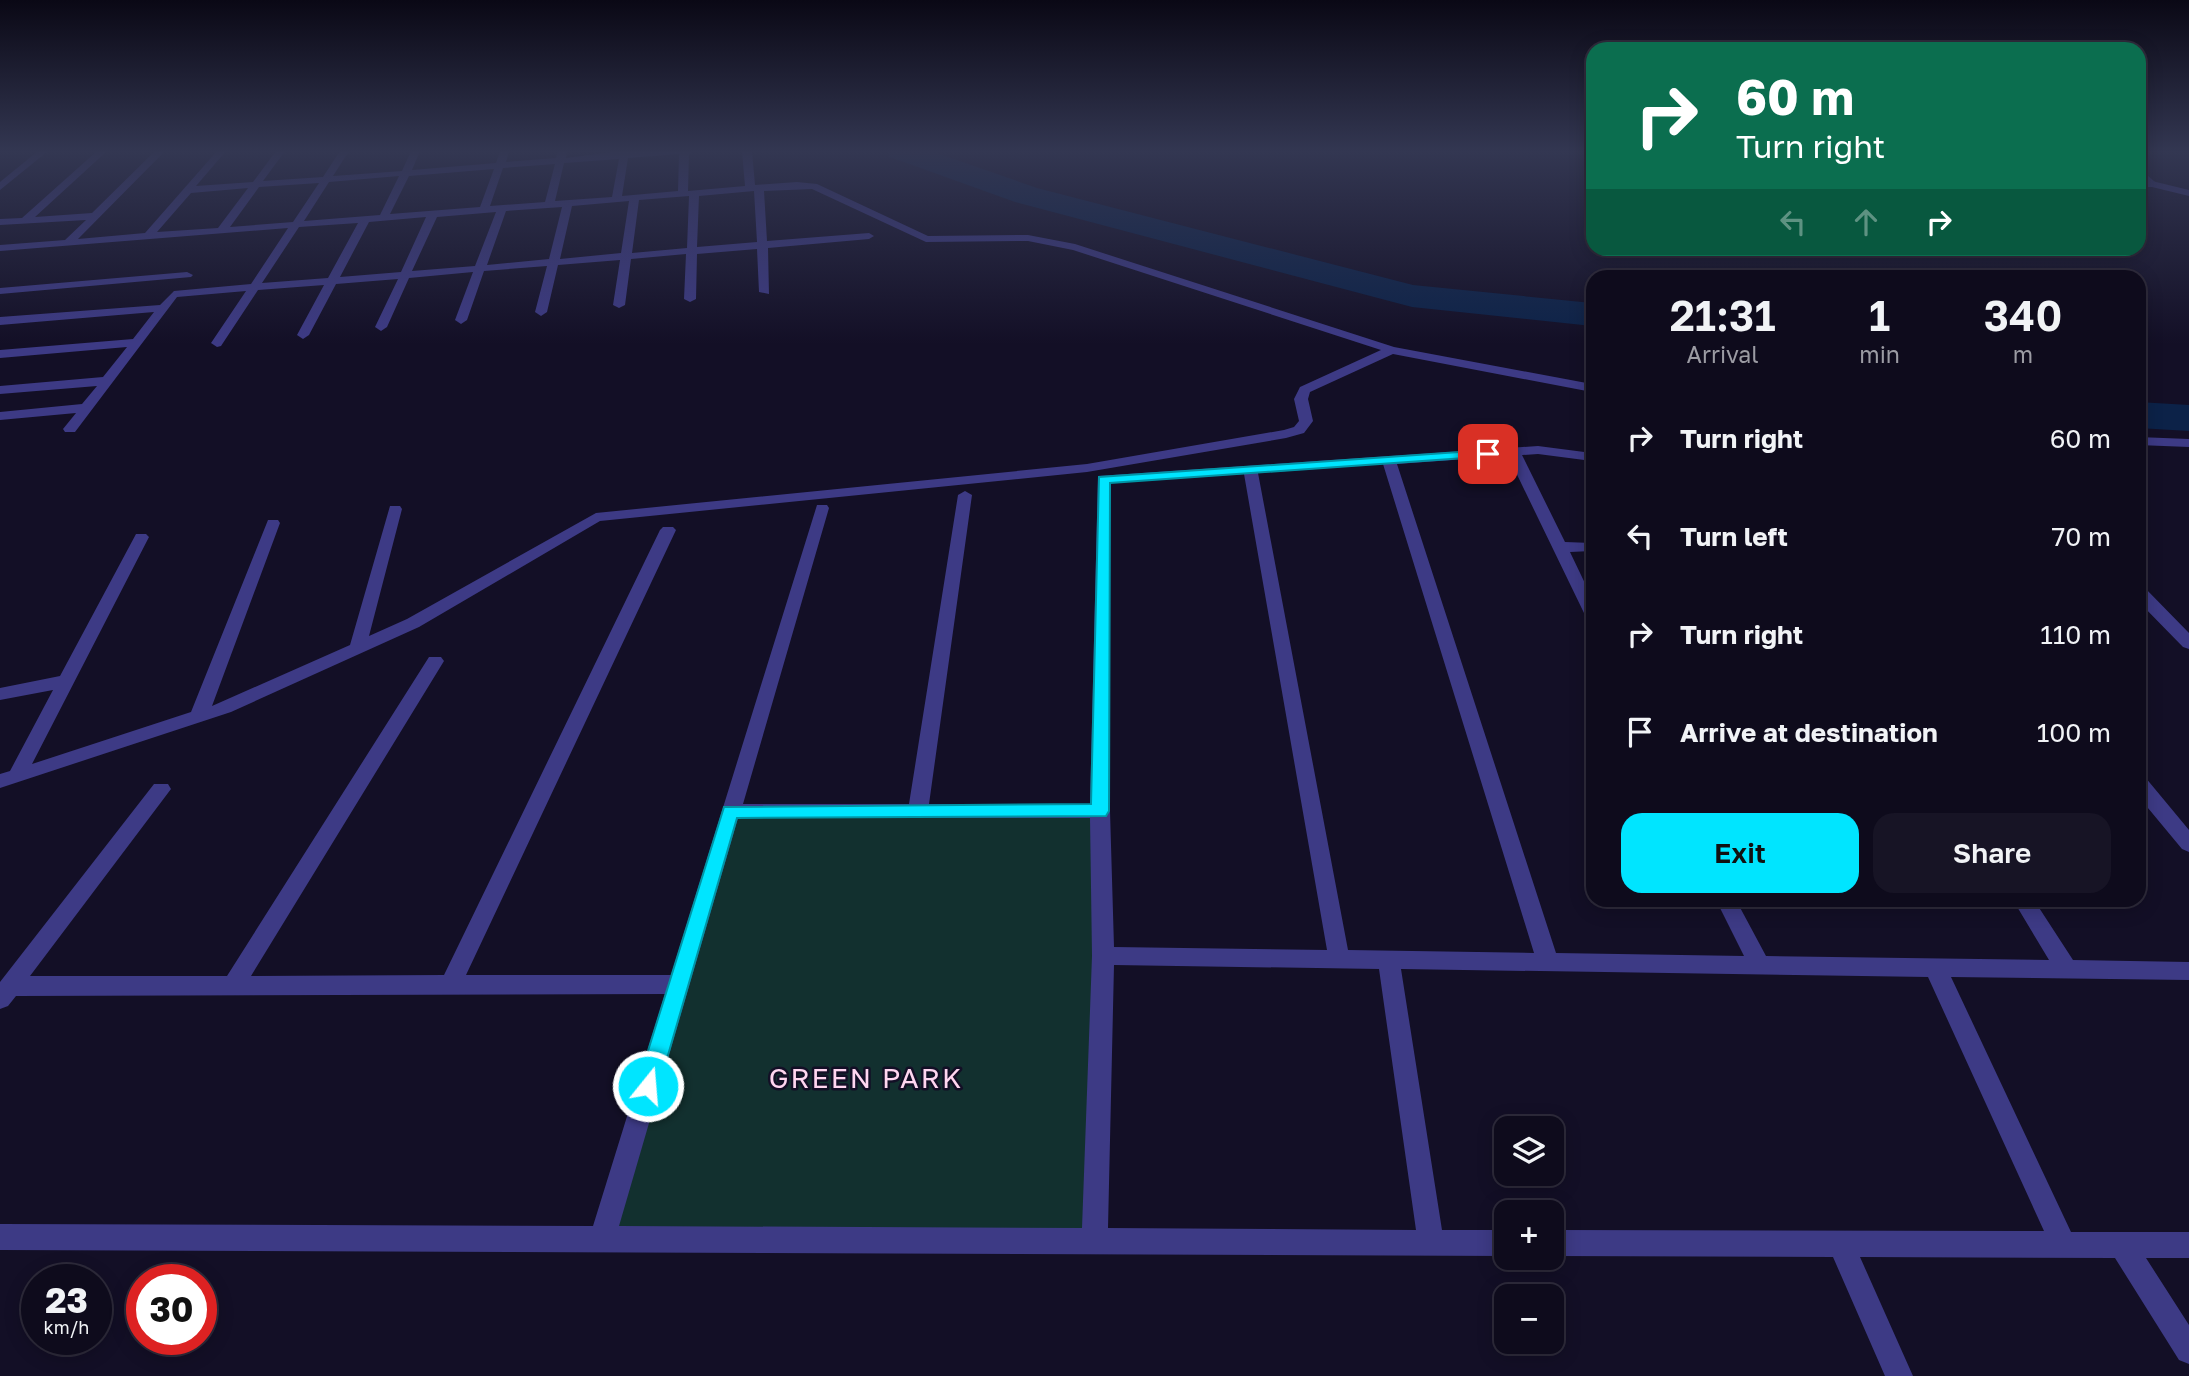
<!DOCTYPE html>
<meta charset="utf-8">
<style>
body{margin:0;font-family:"Golos Text",sans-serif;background:#171425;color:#f1f3f6;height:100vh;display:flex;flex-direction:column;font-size:26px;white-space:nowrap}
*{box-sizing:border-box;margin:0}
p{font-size:23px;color:#9b9ba3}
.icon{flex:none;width:38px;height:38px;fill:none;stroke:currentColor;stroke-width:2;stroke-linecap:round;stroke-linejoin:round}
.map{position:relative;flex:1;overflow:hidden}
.details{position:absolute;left:1586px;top:270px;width:560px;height:637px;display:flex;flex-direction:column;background:#0e0b1c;border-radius:21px;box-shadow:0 4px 18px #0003,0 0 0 2px #2e2b3b}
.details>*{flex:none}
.guide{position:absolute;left:1586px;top:42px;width:560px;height:214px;border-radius:21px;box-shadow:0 4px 18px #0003,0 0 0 2px #2e2b3b;background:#0b6e4f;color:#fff;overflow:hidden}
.tools{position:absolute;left:1494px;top:1116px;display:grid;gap:14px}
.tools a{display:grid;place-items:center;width:70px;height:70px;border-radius:14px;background:#0e0b1c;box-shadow:0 4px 18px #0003,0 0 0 2px #2e2b3b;font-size:35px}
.speed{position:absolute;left:21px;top:1264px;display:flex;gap:14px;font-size:35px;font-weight:700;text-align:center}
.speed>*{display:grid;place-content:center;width:91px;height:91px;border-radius:50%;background:#0e0b1c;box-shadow:0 4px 18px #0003,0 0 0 2px #2e2b3b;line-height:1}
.speed small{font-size:18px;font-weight:400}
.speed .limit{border:10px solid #d22;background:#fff;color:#111}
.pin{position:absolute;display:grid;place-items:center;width:60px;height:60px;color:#fff;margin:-30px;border-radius:14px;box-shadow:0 4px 10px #0006}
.me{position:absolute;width:77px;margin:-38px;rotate:17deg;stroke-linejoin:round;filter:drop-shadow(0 0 5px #0008)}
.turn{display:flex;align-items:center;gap:24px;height:147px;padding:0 35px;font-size:32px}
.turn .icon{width:91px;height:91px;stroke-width:2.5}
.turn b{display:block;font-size:49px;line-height:60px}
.lanes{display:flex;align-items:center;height:66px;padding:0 35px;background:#0003;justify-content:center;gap:35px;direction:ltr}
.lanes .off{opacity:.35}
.eta{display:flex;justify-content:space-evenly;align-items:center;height:119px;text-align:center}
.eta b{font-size:42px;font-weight:600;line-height:49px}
.action{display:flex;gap:14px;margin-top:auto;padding:14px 35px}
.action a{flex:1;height:80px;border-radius:21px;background:#00e5ff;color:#111;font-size:28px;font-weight:600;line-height:80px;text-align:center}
.action a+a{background:#171425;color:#f1f3f6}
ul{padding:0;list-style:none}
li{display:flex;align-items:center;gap:21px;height:98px;padding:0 35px}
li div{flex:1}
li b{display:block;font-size:26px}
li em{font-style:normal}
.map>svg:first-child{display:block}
</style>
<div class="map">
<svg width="2189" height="1376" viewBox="0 0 2189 1376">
<rect width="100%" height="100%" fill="#130f26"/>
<!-- green -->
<path fill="#12302f" d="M 730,811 L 1100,811 L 1095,1241 L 602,1239 Z"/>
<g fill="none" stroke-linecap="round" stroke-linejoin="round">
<!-- river -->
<path fill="#0c2248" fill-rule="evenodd" d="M 886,151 L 931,151 L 1037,188 L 1413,285 L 1592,303 L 1592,326 L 1412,307 L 1015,202 L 890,157 Z
M 2138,402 L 2189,405 L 2189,431 L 2138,428 Z"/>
<!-- lane -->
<path fill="#3d3a85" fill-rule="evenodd" d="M 2138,167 L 2155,182 L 2155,186 L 2149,186 L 2138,174 Z"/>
<!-- street -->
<path fill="#3d3a85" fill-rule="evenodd" d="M 38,151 L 48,151 L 0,190 L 0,182 Z
M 97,151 L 107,151 L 35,217 L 92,213 L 155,151 L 165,151 L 78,239 L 145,233 L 217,151 L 226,151 L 196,186 L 253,182 L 276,151 L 285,151 L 263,181 L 323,177 L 340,151 L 349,151 L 333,176 L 402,171 L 411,151 L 420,151 L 412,170 L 496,163 L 500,151 L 509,151 L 506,162 L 556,158 L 558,151 L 567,151 L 566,158 L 620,151 L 692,151 L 689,154 L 688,191 L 745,186 L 742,151 L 752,151 L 755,185 L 797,182 L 817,184 L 928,236 L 1028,235 L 1075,244 L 1394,347 L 1592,384 L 1592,392 L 1393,354 L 1310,392 L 1308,399 L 1313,421 L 1304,433 L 1286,438 L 1087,472 L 600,521 L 419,627 L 231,712 L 0,788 L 0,774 L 10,771 L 53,690 L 0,700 L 0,688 L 60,676 L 136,534 L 146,534 L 149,537 L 32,764 L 191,712 L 268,520 L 278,520 L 280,523 L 212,706 L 350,645 L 390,506 L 400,506 L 402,509 L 369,636 L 407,619 L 596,513 L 1087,464 L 1284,430 L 1294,427 L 1299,421 L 1294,399 L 1300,387 L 1381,350 L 1073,250 L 1028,241 L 926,242 L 812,189 L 764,191 L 767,241 L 869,233 L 874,236 L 869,239 L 768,248 L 769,294 L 759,292 L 757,249 L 697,254 L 696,299 L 690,302 L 684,299 L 686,254 L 631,259 L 625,305 L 619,308 L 613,305 L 620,260 L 558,265 L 547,312 L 541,316 L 535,312 L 547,266 L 484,271 L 467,320 L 461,324 L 455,320 L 473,272 L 409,278 L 387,327 L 381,331 L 375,327 L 398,279 L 336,284 L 309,335 L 303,339 L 297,335 L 324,285 L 258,290 L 221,346 L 217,347 L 211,343 L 246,291 L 177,297 L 75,432 L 65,432 L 63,429 L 76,413 L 0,420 L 0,412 L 82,404 L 97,386 L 0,394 L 0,386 L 103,377 L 127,347 L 0,358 L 0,350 L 133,339 L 154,312 L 0,325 L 0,317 L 160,305 L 174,291 L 251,284 L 288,228 L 0,251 L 0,245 L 65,240 L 86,220 L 0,225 L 0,219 L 22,218 ZM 679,154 L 678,191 L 622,196 L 628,158 ZM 619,159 L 612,197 L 555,201 L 564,163 ZM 555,164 L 545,202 L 490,206 L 503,168 ZM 494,169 L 480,207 L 390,214 L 409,176 ZM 399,176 L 380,215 L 304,221 L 329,182 ZM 319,183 L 293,222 L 230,227 L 259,187 ZM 248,188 L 218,228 L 157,232 L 191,193 ZM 754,191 L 757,242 L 697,247 L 699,196 ZM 689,196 L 687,248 L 632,253 L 639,200 ZM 629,201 L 621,253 L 560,259 L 572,206 ZM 562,207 L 549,259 L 487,265 L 506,211 ZM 496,212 L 475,266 L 412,271 L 437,217 ZM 426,217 L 401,272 L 340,277 L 369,222 ZM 358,223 L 328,278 L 262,283 L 299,227 Z
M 2138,181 L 2152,181 L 2189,190 L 2189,196 L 2152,187 L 2138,187 Z
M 187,272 L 193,275 L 191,277 L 0,294 L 0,288 Z
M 2138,437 L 2189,439 L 2189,447 L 2138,445 Z
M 1538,446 L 1592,453 L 1592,461 L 1538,454 L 1522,455 L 1565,542 L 1592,543 L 1592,551 L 1570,552 L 1592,598 L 1592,618 L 1584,613 L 1508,456 L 1397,464 L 1556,953 L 1744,956 L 1716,900 L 1736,900 L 1766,956 L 2049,960 L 2013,900 L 2034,900 L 2073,960 L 2189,962 L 2189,980 L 1951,977 L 2071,1232 L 2189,1232 L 2189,1258 L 2146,1258 L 2189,1325 L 2189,1364 L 2179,1360 L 2115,1258 L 1860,1257 L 1913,1376 L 1885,1376 L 1833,1257 L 1552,1256 L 1552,1230 L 2044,1231 L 1928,977 L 1401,969 L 1442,1230 L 1507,1230 L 1507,1256 L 0,1250 L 0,1224 L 593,1226 L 665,994 L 16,996 L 8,1006 L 0,1009 L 0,982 L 154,784 L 168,784 L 171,789 L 30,976 L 227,976 L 429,657 L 441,657 L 444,661 L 251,976 L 444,975 L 660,530 L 663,527 L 673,527 L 676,530 L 466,975 L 671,975 L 817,505 L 827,505 L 829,508 L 743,804 L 909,804 L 958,495 L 965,491 L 972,495 L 929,804 L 1090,804 L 1098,476 ZM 1383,464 L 1534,953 L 1348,950 L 1258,473 ZM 1244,474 L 1327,950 L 1114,947 L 1110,811 L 1110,483 ZM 738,818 L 1090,818 L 1092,956 L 1082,1228 L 619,1226 ZM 1114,965 L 1379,969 L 1416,1230 L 1108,1228 Z
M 2138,586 L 2144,587 L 2189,633 L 2189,649 L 2183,647 L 2138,601 Z
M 2138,775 L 2145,777 L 2189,830 L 2189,852 L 2182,849 L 2138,796 Z"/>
</g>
<!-- sky -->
<linearGradient id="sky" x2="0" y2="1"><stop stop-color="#0a0815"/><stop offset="0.44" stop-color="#333752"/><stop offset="1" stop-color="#333752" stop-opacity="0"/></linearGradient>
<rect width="2189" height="344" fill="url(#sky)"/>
<!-- route -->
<path fill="#00e5ff" stroke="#0095a6" stroke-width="2" d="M 1488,450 L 1495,454 L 1493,456 L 1110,483 L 1109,811 L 1106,816 L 737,818 L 659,1086 L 655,1093 L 648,1096 L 640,1093 L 637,1086 L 724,807 L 1091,804 L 1099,477 Z"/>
<g text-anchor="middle" stroke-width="5" stroke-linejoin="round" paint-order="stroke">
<!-- near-neighbourhood labels -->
<g font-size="28" letter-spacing="2" fill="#ffd6f0" stroke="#130f26">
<text x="866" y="1088">GREEN PARK</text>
</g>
</g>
</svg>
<div class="tools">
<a><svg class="icon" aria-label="layers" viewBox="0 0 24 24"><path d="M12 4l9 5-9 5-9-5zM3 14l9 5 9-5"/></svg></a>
<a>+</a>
<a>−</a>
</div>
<div class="speed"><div>23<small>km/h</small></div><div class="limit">30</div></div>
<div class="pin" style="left:1488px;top:454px;background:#d93025"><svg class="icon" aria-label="arrive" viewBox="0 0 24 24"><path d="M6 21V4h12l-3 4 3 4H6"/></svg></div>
<svg class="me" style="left:648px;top:1086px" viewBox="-20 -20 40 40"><circle r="17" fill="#00e5ff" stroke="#fff" stroke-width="3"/><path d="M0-11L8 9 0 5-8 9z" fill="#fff"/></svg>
<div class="guide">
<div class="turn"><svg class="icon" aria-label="right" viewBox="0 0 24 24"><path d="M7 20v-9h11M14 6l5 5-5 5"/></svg><div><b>60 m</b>Turn right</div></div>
<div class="lanes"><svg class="icon off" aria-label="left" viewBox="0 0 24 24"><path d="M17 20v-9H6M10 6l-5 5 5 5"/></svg><svg class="icon off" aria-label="ahead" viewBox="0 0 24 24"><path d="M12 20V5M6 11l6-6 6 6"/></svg><svg class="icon" aria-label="right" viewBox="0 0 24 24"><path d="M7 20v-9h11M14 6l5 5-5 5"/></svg></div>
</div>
<section class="details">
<div class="eta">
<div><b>21:31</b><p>Arrival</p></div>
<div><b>1</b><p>min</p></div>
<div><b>340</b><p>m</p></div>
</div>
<ul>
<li><svg class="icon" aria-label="right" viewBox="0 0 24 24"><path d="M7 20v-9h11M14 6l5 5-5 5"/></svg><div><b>Turn right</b></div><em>60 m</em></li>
<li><svg class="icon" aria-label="left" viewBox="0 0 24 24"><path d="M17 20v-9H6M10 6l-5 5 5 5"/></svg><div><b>Turn left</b></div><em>70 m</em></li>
<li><svg class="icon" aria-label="right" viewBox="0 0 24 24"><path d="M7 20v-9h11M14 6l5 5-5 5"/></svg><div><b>Turn right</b></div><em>110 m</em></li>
<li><svg class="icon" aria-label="arrive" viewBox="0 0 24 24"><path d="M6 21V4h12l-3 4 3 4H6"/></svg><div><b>Arrive at destination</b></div><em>100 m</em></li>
</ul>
<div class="action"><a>Exit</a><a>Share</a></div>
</section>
</div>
